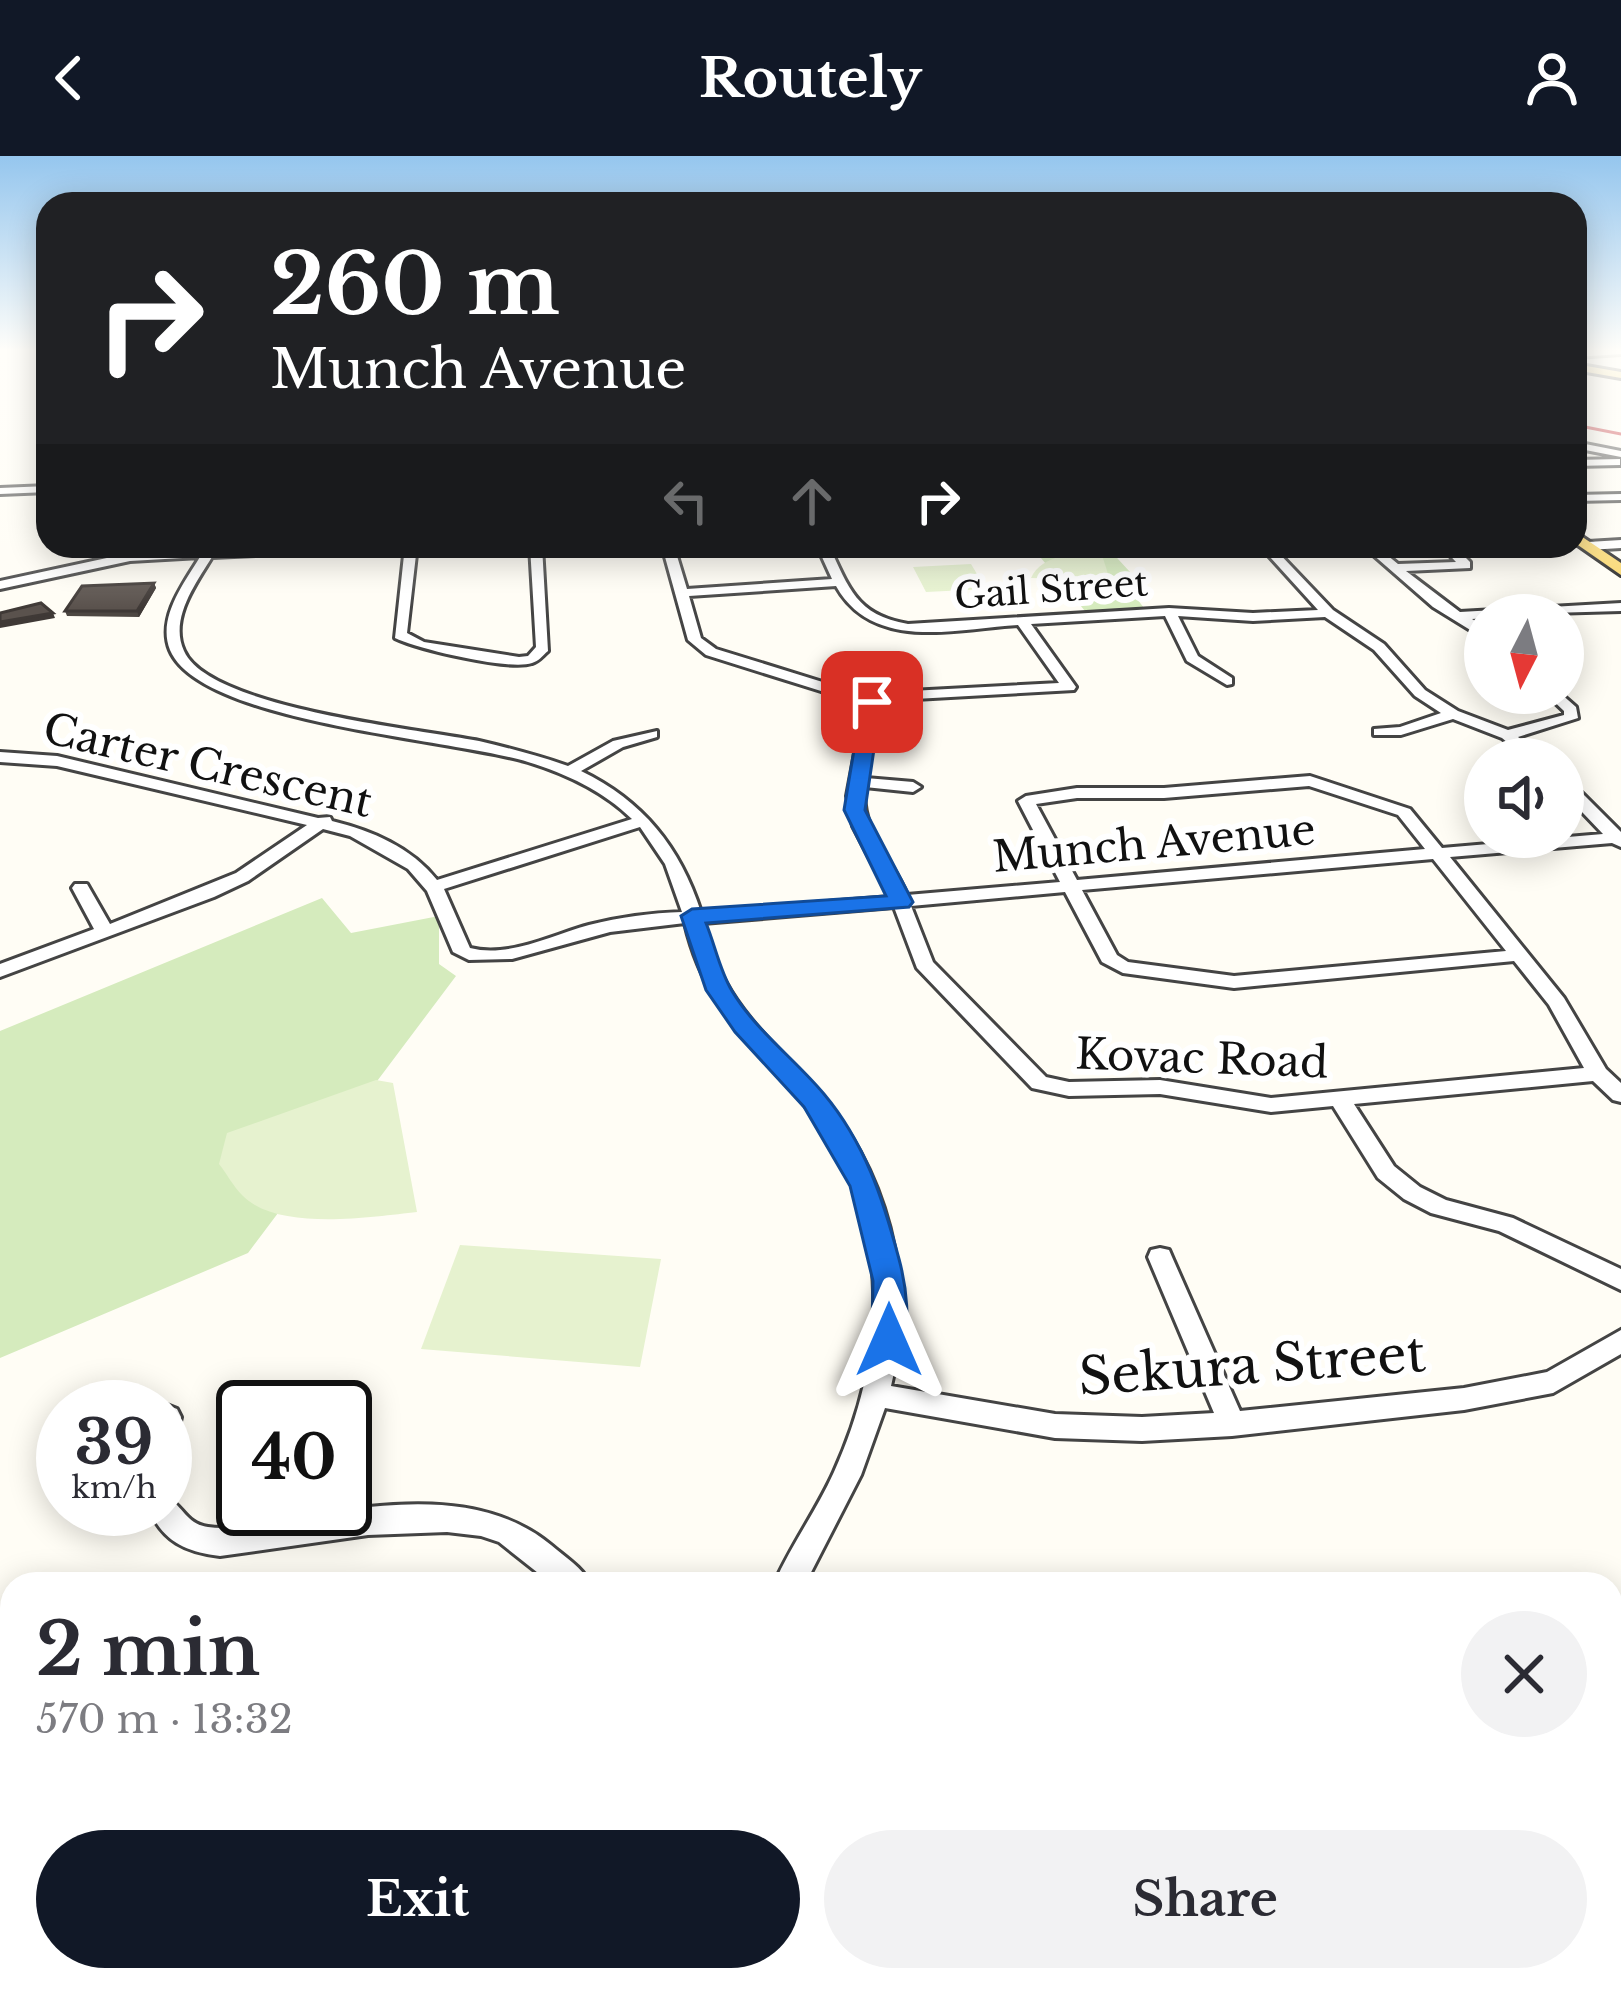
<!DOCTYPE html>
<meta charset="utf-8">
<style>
body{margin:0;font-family:"Libre Baskerville",serif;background:#f2f2f3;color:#2b2b33;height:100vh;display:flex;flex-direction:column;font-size:45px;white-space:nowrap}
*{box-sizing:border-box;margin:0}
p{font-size:39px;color:#7c7c81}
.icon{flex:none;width:66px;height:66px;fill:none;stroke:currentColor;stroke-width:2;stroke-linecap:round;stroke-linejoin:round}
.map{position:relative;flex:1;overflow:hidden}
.drawer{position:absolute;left:0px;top:1416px;width:1623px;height:420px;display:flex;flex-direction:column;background:#fff;border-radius:36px 36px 0 0;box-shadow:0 6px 30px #0003}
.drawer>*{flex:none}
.hud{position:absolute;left:36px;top:36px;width:1551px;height:366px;border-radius:36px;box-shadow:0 6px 30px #0003;background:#202124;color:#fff;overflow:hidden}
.needle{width:78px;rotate:186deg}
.controls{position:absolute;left:1464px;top:438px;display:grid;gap:24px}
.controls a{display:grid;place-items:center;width:120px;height:120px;border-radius:50%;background:#fff;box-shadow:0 6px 30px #0003;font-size:60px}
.speed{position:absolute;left:36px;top:1224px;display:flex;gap:24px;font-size:60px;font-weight:700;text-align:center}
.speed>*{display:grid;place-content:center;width:156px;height:156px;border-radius:50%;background:#fff;box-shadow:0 6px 30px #0003;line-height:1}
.speed small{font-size:30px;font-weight:400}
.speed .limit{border:6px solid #111;border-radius:18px;background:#fff;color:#111}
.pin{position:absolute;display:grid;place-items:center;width:102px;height:102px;color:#fff;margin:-51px;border-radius:24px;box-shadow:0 6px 18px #0006}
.me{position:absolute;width:132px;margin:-66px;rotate:0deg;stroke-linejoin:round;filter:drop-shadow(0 0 9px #0008)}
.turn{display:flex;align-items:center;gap:42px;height:252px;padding:0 36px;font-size:54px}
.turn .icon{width:156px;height:156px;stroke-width:2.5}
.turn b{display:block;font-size:84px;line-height:102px}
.lanes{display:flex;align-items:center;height:114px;padding:0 36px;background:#0003;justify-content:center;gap:60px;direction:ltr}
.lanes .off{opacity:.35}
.round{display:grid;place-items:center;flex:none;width:126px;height:126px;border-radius:63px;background:#f2f2f3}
.summary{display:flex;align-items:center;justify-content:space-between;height:204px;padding:0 36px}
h1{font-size:72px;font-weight:700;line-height:90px}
.button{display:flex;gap:24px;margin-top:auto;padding:24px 36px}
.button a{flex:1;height:138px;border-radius:72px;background:#111827;color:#fff;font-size:48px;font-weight:700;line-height:138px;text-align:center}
.button a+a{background:#f2f2f3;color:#2b2b33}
header{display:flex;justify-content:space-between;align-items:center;height:156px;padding:0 36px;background:#111827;color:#fff;font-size:54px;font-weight:700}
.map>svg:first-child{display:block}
</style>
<header><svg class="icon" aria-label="back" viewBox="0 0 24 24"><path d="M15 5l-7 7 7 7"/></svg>Routely<svg class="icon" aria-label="person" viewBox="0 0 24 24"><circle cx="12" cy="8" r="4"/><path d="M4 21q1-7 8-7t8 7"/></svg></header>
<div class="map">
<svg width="1621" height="1836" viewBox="0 0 1621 1836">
<rect width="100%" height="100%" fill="#fffdf5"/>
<!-- green -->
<path fill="#d5ebbd" d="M 1031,390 L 1106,390 L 1142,429 L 1128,431 L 1144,452 L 1085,455 Z
M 322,742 L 351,777 L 439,760 L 439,808 L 456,820 L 248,1097 L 0,1202 L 0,875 Z
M 1621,1626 L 1621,1836 L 1449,1836 L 1457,1824 L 1611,1824 L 1611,1633 Z"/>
<!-- pitch -->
<path fill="#e6f2cf" d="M 1101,396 L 1110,424 L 1031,422 C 1042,398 1076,397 1101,396 Z
M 971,408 L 986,433 L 926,436 L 913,411 Z
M 376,924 L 393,927 L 417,1056 C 371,1061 277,1076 242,1039 C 233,1030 227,1018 219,1008 L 227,977 Z
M 460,1089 L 661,1103 L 640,1211 L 421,1193 Z"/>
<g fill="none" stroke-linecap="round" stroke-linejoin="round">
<defs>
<path id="minor" d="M 1575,195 L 1621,195 L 1621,198 L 1575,201 Z
M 1575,286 L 1621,295 L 1621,301 L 1575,292 Z
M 1620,303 L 1620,309 L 1575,310 L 1575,304 Z
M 48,330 L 48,336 L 0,338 L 0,332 Z
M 1621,338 L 1621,344 L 1575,345 L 1575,339 Z
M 1621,384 L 1621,392 L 1588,394 L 1582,390 L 1588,386 Z
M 206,390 L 218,390 L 216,393 L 367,390 L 361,394 L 212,401 C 196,427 169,463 184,495 C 209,552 418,573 479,585 C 509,592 539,600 568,610 L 613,585 L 657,575 L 657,581 L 623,591 L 581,615 C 643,645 680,691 701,756 L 890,741 L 853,670 L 847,640 L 865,544 L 821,535 L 706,499 L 688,484 L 662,390 L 674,390 L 687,433 L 832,423 L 817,390 L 829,390 C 849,432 856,459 908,468 L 1169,452 L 1253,457 L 1318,454 L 1260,390 L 1272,390 L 1333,454 L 1384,488 L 1425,534 L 1458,555 L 1508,574 L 1564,559 L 1564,555 L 1545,537 L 1560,537 L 1576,551 L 1578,562 L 1518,581 L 1546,603 L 1528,603 L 1502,582 L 1453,563 L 1401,579 L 1374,579 L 1374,573 L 1400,571 L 1441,557 L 1415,540 L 1374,494 L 1325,461 L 1253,465 L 1178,460 L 1198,500 L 1232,522 L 1232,528 L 1227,529 L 1187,505 L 1165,460 L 1031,468 L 1076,531 L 1074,534 L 879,545 L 866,622 L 913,626 L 921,631 L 913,636 L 865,631 C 859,672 893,704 907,739 L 1060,726 L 1018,645 L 1026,640 L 1077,632 L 1164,632 L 1310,620 L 1410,653 L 1442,692 L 1603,678 L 1563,636 L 1563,622 L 1569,624 L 1621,676 L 1621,691 L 1612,687 L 1450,701 L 1564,842 L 1606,913 L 1621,927 L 1621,946 L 1613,944 L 1593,925 L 1354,948 L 1394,1010 L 1420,1031 L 1446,1044 L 1513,1062 L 1621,1113 L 1621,1134 L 1499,1075 L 1431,1057 L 1404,1043 L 1378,1022 L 1333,950 L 1271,956 L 1160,938 L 1069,940 L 1032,932 L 917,812 L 894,751 L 703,767 C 723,847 762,874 814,931 C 887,1012 917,1125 891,1230 L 1055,1258 L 1142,1261 L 1214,1257 L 1148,1101 L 1151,1094 L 1160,1092 L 1169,1094 L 1172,1101 L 1240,1255 L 1464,1232 L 1547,1216 L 1621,1174 L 1621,1198 L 1553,1237 L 1464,1254 L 1232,1280 L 1142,1285 L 1055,1282 L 885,1252 L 861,1319 L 805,1428 L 774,1428 C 791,1389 817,1354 834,1316 C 890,1192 894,1055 803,947 C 750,883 705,853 685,767 L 610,776 L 512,803 L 469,804 L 453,796 L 427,735 L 408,713 L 350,680 L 323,673 L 248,725 L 214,741 L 0,821 L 0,808 L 94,773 L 72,732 L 75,728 L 87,728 L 110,768 L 236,717 L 307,669 L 57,610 L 0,606 L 0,596 L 57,600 L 318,662 L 330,661 L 332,665 C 372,675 411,691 437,724 L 632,663 C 603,635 567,618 528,606 C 453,583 200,567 170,494 C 157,462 184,427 200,401 L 130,405 L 0,433 L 0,425 L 130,397 L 204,394 ZM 836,430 C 873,496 955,473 1018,469 L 1059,527 L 873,537 L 829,528 L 716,493 L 701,482 L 689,440 ZM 1309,630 L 1398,659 L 1425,693 L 1077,724 L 1036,648 L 1077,642 L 1164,642 ZM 640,671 L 665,708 L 682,756 C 651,757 620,761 589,769 C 552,779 509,802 470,792 L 444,733 ZM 1433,703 L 1506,795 L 1234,820 L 1128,806 L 1117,799 L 1082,734 ZM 1065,736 L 1102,806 L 1123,817 L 1234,832 L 1514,805 L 1549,849 L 1584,912 L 1271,942 L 1160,924 L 1069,926 L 1046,921 L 933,806 L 911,750 Z
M 405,390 L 417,390 L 407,477 L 424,486 L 519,501 L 528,500 L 536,491 L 530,390 L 542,390 L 548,495 C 542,500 539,505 532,507 C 510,515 418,493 395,482 Z
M 1363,390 L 1376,390 L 1398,408 L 1456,406 L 1441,390 L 1454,390 L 1470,406 L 1470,412 L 1406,415 L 1460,456 L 1621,447 L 1621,455 L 1485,459 L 1485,462 L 1472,463 L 1485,471 L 1485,481 L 1480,480 L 1433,451 Z
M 167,1249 L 177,1253 L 181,1261 L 175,1288 L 165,1292 L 162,1251 Z
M 165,1341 C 183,1348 185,1368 208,1371 C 232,1375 259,1367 282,1363 C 370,1350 477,1328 551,1389 C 565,1401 583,1412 590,1428 L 552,1428 L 499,1386 L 481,1380 L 447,1376 L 368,1379 L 220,1400 C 185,1396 163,1385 149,1353 L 165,1353 Z
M 313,1824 L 355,1824 L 360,1836 L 318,1836 Z
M 472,1824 L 514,1824 L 509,1836 L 467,1836 Z
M 1010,1824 L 1052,1824 L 1047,1836 L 1005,1836 Z"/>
<path id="major" d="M 1575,208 L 1621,216 L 1621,222 L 1575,214 Z
M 1575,376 L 1621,407 L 1621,419 L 1575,387 Z
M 1621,1482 L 1621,1525 L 1611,1529 L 1611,1486 Z
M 1258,1824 L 1310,1824 L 1305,1836 L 1253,1836 Z"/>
</defs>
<!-- minor casing -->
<use href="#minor" stroke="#444" stroke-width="6"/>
<!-- major casing -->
<use href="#major" stroke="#222" stroke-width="6"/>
<!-- minor -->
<use href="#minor" fill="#fff" fill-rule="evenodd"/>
<!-- major -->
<use href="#major" fill="#f9d66b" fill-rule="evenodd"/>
<!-- rail -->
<path stroke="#c4262e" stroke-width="3" d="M 1575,269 L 1621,278"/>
</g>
<!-- wall -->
<path fill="#4d4742" d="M 154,427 L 156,432 L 139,461 L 67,460 L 65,455 Z"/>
<!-- shaded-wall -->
<path fill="#3f3936" d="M 154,427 L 156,432 L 139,461 L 137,455 Z
M 53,457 L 55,462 L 0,472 L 0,466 Z"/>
<!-- building -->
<path fill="#5a524d" stroke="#3f3936" stroke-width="3" d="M 154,427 L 137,455 L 65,455 L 82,430 Z
M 41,447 L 53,457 L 0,466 L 0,457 Z"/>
<!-- sky -->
<linearGradient id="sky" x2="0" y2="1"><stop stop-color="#95c6ee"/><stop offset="0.43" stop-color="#fffefa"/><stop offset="1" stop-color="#fffefa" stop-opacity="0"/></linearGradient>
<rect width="1621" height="452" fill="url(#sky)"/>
<!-- route -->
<path fill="#1a73e8" stroke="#114b97" stroke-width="3" d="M 872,540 L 881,546 L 865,654 L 913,746 L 909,751 L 706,767 C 715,789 720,815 732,835 C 756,875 795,903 824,938 C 865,987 883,1043 899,1103 C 906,1129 912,1170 900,1193 L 889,1197 L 877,1193 L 872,1184 L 873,1125 L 850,1030 L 804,951 L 735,876 L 706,834 L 681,760 L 692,753 L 886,740 L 844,654 L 862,546 Z"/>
<g text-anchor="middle" stroke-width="12" stroke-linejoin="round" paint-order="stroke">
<!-- far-street labels -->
<g font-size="36" fill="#111" stroke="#fff">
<text transform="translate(1051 433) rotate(-4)" y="13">Gail Street</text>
</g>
<!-- street labels -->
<g font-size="42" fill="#111" stroke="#fff">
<text transform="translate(208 609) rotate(13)" y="15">Carter Crescent</text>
<text transform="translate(1154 687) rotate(-5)" y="15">Munch Avenue</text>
<text transform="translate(1202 902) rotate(2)" y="15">Kovac Road</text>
</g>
<!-- near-street labels -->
<g font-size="51" fill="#111" stroke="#fff">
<text transform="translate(1252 1209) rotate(-4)" y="18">Sekura Street</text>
</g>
</g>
</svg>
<div class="controls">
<a><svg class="needle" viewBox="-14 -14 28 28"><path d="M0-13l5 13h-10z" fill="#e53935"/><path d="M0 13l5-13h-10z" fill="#7c7c81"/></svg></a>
<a><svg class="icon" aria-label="sound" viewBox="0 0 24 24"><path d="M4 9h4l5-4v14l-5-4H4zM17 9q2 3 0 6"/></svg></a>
</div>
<div class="speed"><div>39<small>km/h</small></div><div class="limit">40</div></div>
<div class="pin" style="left:872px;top:546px;background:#d93025"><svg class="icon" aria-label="arrive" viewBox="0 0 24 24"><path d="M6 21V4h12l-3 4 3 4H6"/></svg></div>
<svg class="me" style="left:889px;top:1184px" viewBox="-20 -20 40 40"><path d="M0-17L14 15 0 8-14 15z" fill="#1a73e8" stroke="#fff" stroke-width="4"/></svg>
<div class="hud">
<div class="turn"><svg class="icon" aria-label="right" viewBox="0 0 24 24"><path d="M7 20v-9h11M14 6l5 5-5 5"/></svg><div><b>260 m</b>Munch Avenue</div></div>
<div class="lanes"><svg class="icon off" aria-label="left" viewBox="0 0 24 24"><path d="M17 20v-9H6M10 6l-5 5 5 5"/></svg><svg class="icon off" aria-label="ahead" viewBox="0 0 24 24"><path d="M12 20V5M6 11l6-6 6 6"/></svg><svg class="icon" aria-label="right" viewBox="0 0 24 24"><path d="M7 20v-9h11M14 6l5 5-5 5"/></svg></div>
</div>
<section class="drawer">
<div class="summary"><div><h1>2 min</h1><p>570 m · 13:32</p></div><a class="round"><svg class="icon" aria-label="close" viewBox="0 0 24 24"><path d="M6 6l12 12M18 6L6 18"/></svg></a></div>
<div class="button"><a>Exit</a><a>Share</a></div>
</section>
</div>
